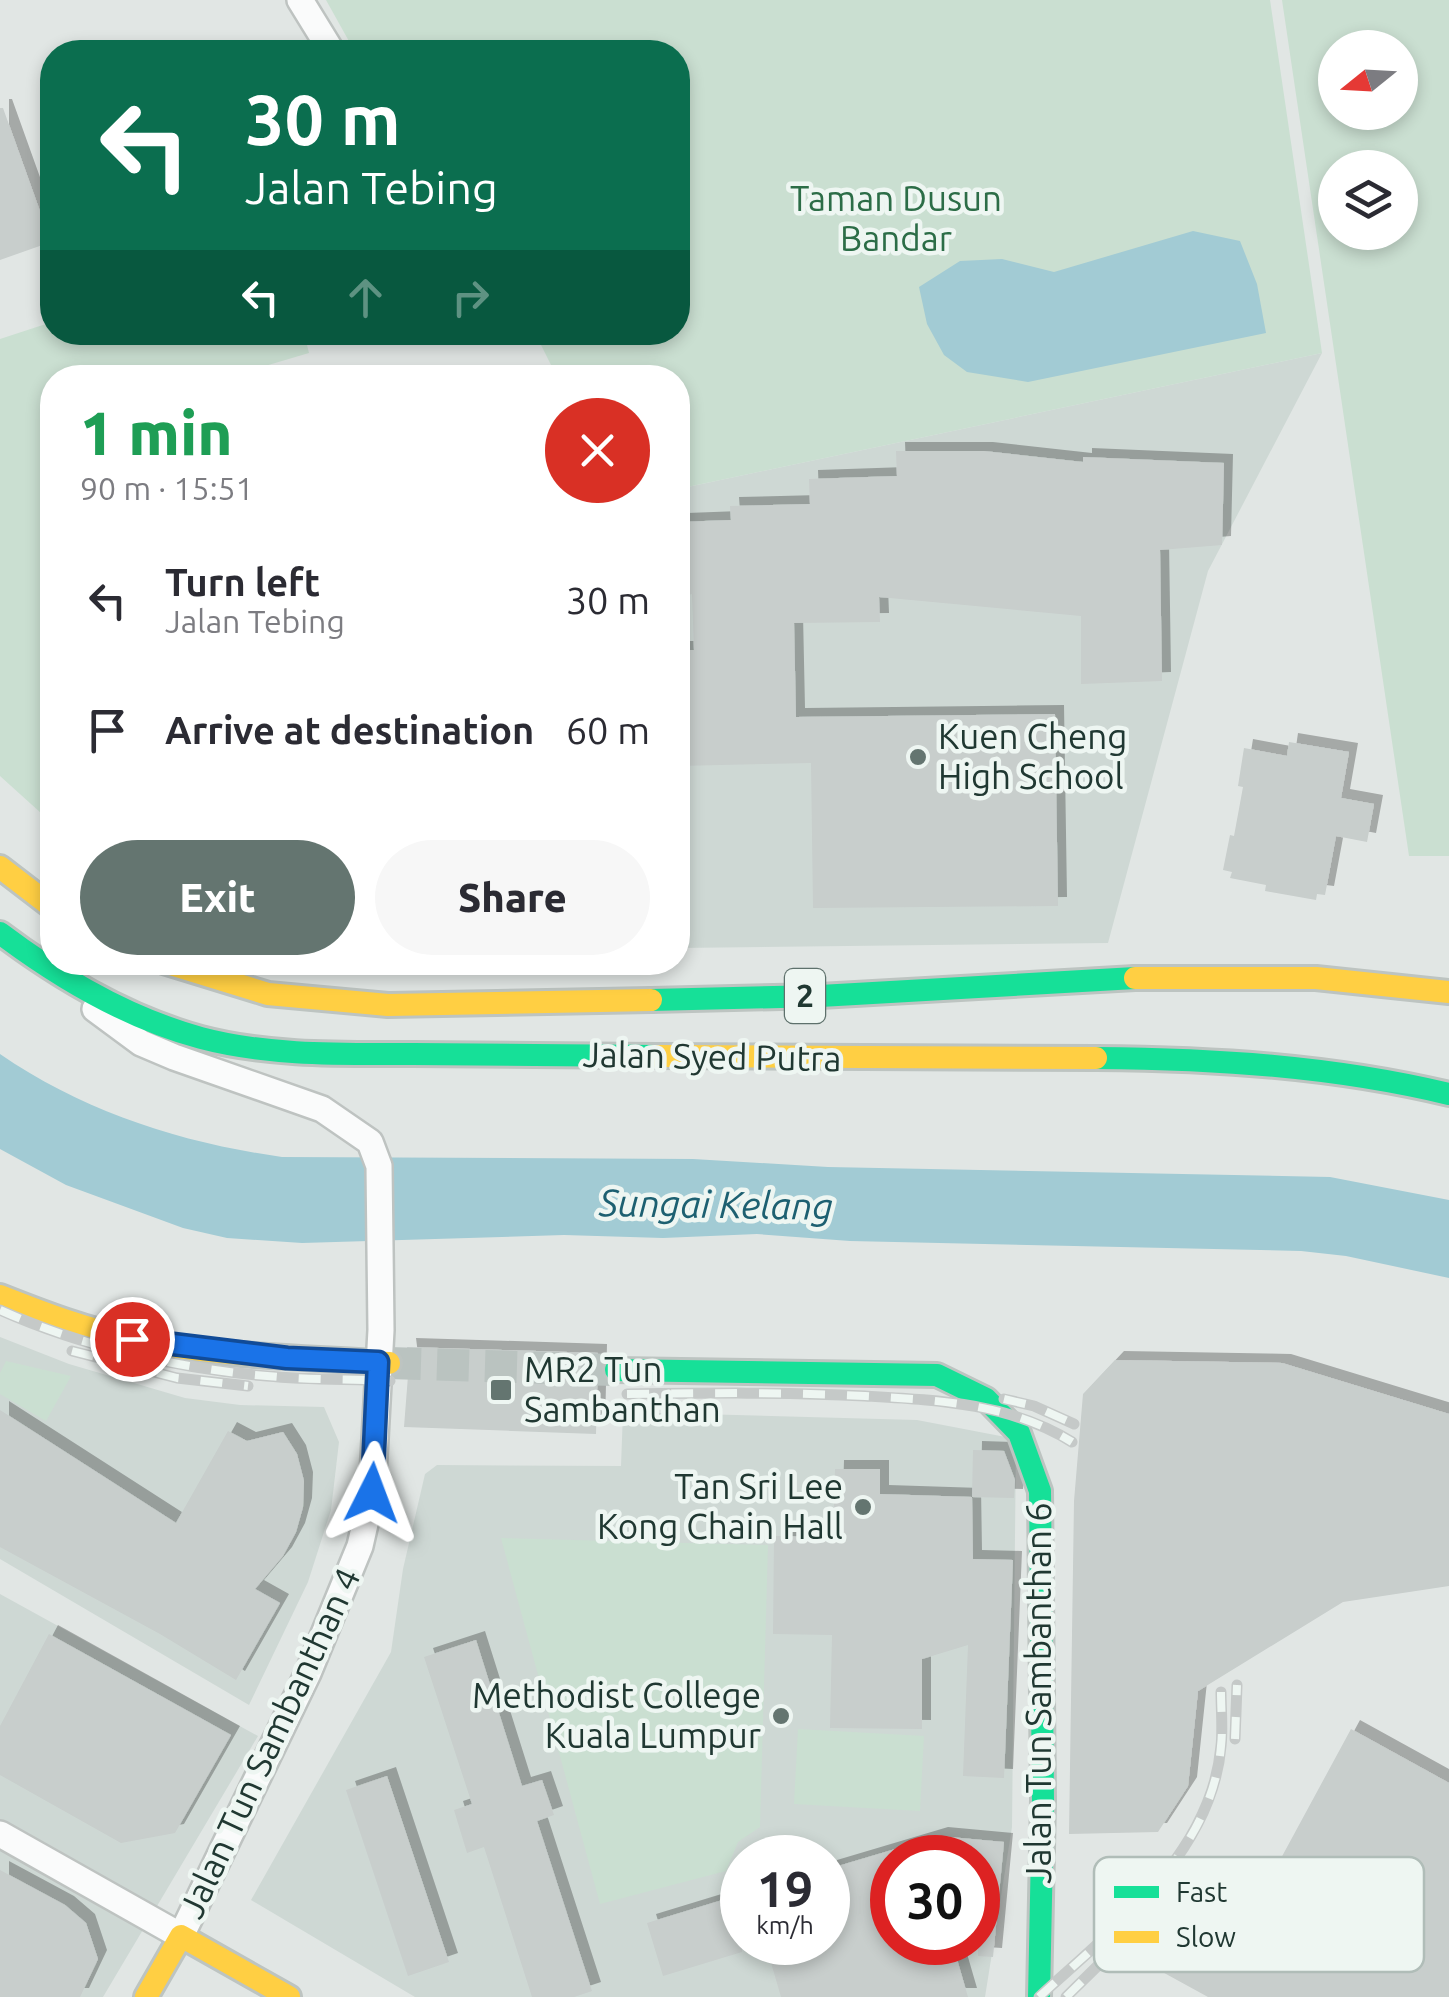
<!DOCTYPE html>
<meta charset="utf-8">
<style>
body{margin:0;font-family:Ubuntu,sans-serif;background:#f7f7f7;color:#2b2b33;height:100vh;display:flex;flex-direction:column;font-size:38px;white-space:nowrap}
*{box-sizing:border-box;margin:0}
p{font-size:32px;color:#7c7c81}
.icon{flex:none;width:55px;height:55px;fill:none;stroke:currentColor;stroke-width:2;stroke-linecap:round;stroke-linejoin:round}
.map{position:relative;flex:1;overflow:hidden}
.side{position:absolute;left:40px;top:365px;width:650px;height:610px;display:flex;flex-direction:column;background:#fff;border-radius:40px;box-shadow:0 5px 15px #0003}
.side>*{flex:none}
.hud{position:absolute;left:40px;top:40px;width:650px;height:305px;border-radius:40px;box-shadow:0 5px 15px #0003;background:#0b6e4f;color:#fff;overflow:hidden}
.needle{width:65px;rotate:252deg}
.controls{position:absolute;left:1318px;top:30px;display:grid;gap:20px}
.controls a{display:grid;place-items:center;width:100px;height:100px;border-radius:50%;background:#fff;box-shadow:0 5px 15px #0003;font-size:50px}
.speed{position:absolute;left:720px;top:1835px;display:flex;gap:20px;font-size:50px;font-weight:700;text-align:center}
.speed>*{display:grid;place-content:center;width:130px;height:130px;border-radius:50%;background:#fff;box-shadow:0 5px 15px #0003;line-height:1}
.speed small{font-size:25px;font-weight:400}
.speed .limit{border:15px solid #d22;background:#fff;color:#111}
.pin{position:absolute;display:grid;place-items:center;width:85px;height:85px;color:#fff;margin:-42px;border:5px solid #fff;border-radius:50%;box-shadow:0 2px 10px #0007}
.me{position:absolute;width:110px;margin:-55px;rotate:3deg;stroke-linejoin:round;filter:drop-shadow(0 0 8px #0008)}
.turn{display:flex;align-items:center;gap:35px;height:210px;padding:0 40px;font-size:45px}
.turn .icon{width:130px;height:130px;stroke-width:2.5}
.turn b{display:block;font-size:70px;line-height:85px}
.lanes{display:flex;align-items:center;height:95px;padding:0 40px;background:#0003;justify-content:center;gap:50px;direction:ltr}
.lanes .off{opacity:.35}
.round{display:grid;place-items:center;flex:none;width:105px;height:105px;border-radius:52px;background:#f7f7f7}
.summary{display:flex;align-items:center;justify-content:space-between;height:170px;padding:0 40px}
h1{font-size:60px;font-weight:800;line-height:75px;color:#1e9e55}
.primary-button{display:flex;gap:20px;margin-top:auto;padding:20px 40px}
.primary-button a{flex:1;height:115px;border-radius:60px;background:#647570;color:#fff;font-size:40px;font-weight:800;line-height:115px;text-align:center}
.primary-button a+a{background:#f7f7f7;color:#2b2b33}
ul{padding:0;list-style:none}
li{display:flex;align-items:center;gap:30px;height:130px;padding:0 40px}
li div{flex:1}
li b{display:block;font-size:38px}
li em{font-style:normal}
.map>svg:first-child{display:block}
</style>
<div class="map">
<svg width="1449" height="1997" viewBox="0 0 1449 1997">
<defs>
<filter id="shadow"><feDropShadow dx="9" dy="-9" stdDeviation="0" flood-color="#0004"/></filter>
</defs>
<rect width="100%" height="100%" fill="#e1e6e4"/>
<!-- built -->
<path fill="#ced8d4" fill-rule="evenodd" d="M 1322,353 L 1208,571 L 1108,943 L 678,948 L 678,489 Z
M 0,1337 L 69,1364 L 185,1398 L 240,1405 L 324,1407 L 339,1442 L 331,1510 L 308,1582 L 249,1705 L 0,1559 Z
M 623,1412 L 917,1420 L 1016,1439 L 1012,1827 L 985,1997 L 415,1997 L 251,1900 L 391,1652 L 403,1569 L 425,1474 L 437,1465 L 621,1466 ZM 742,1858 L 828,1858 L 828,1942 L 742,1942 ZM 892,1858 L 978,1858 L 978,1942 L 892,1942 Z
M 0,1594 L 258,1736 L 103,1997 L 0,1997 Z"/>
<!-- green -->
<path fill="#cadfd1" fill-rule="evenodd" d="M 326,0 L 1270,0 L 1322,353 L 678,489 L 678,378 L 557,377 L 535,333 L 678,332 L 678,52 L 355,52 Z
M 1282,0 L 1449,0 L 1449,856 L 1409,856 ZM 1335,48 L 1400,48 L 1400,112 L 1335,112 ZM 1335,168 L 1400,168 L 1400,232 L 1335,232 Z
M 52,322 L 52,332 L 304,333 L 309,353 L 248,371 L 250,377 L 52,378 L 52,823 L 0,776 L 0,339 Z
M 6,1361 L 71,1376 L 46,1421 L 0,1394 L 0,1373 Z
M 501,1538 L 768,1545 L 760,1827 L 738,1842 L 726,1871 L 600,1904 Z
M 798,1729 L 924,1736 L 920,1811 L 794,1804 Z"/>
<!-- water -->
<path fill="#a2cbd4" d="M 1193,231 L 1240,241 L 1257,284 L 1266,333 L 1028,382 L 967,372 L 944,355 L 927,324 L 919,287 L 960,261 L 1002,259 L 1054,272 Z
M 0,1054 C 84,1112 182,1143 282,1157 L 693,1159 L 828,1167 L 1330,1177 L 1449,1200 L 1449,1278 L 1346,1256 L 1301,1251 L 850,1241 L 757,1234 L 663,1238 L 564,1235 L 302,1243 L 227,1238 L 183,1228 L 66,1185 L 0,1149 Z"/>
<!-- building -->
<path fill="#c8cecc" filter="url(#shadow)" d="M 0,108 L 3,108 L 51,242 L 0,260 Z
M 896,451 L 984,451 L 1083,462 L 1083,457 L 1224,463 L 1222,545 L 1160,550 L 1162,681 L 1081,684 L 1081,616 L 879,597 L 880,622 L 794,623 L 796,717 L 1055,714 L 1058,906 L 813,908 L 811,763 L 678,766 L 678,650 L 694,650 L 692,594 L 678,598 L 678,522 L 731,520 L 730,506 L 810,504 L 809,479 L 897,476 Z
M 1289,742 L 1349,752 L 1341,798 L 1374,804 L 1367,842 L 1336,836 L 1325,895 L 1317,894 L 1316,900 L 1265,891 L 1266,885 L 1230,878 L 1232,872 L 1223,870 L 1230,835 L 1234,836 L 1243,787 L 1238,786 L 1244,748 L 1287,756 Z
M 407,1347 L 598,1353 L 596,1434 L 404,1427 L 409,1363 Z
M 1115,1360 L 1282,1363 L 1449,1414 L 1449,1586 L 1343,1602 L 1198,1691 L 1188,1786 L 1158,1832 L 1069,1834 L 1074,1501 L 1083,1394 Z
M 0,1410 L 176,1523 L 228,1431 L 247,1441 L 283,1432 L 297,1454 L 304,1481 L 303,1507 L 296,1532 L 283,1556 L 255,1589 L 280,1603 L 236,1680 L 160,1634 L 0,1547 Z
M 973,1450 L 1004,1451 L 1015,1480 L 1014,1498 L 972,1497 Z
M 835,1469 L 880,1469 L 880,1494 L 972,1497 L 973,1559 L 1013,1560 L 1004,1778 L 963,1776 L 968,1645 L 922,1659 L 922,1729 L 830,1728 L 832,1635 L 773,1634 L 774,1536 L 833,1537 Z
M 49,1634 L 231,1735 L 175,1833 L 121,1843 L 0,1775 L 0,1726 Z
M 476,1640 L 522,1786 L 542,1780 L 554,1815 L 537,1821 L 592,1991 L 574,1997 L 532,1997 L 484,1847 L 467,1853 L 454,1810 L 472,1804 L 424,1657 Z
M 1351,1729 L 1449,1783 L 1449,1997 L 1208,1997 L 1146,1963 L 1177,1906 L 1194,1916 L 1204,1897 L 1247,1921 Z
M 387,1776 L 449,1962 L 408,1976 L 346,1790 Z
M 939,1836 L 1004,1842 L 993,1957 L 978,1956 L 978,1858 L 892,1858 L 892,1942 L 952,1942 L 968,1997 L 781,1997 L 765,1942 L 828,1942 L 828,1869 Z
M 0,1870 L 65,1905 L 86,1923 L 98,1959 L 80,1997 L 0,1997 Z
M 742,1894 L 742,1952 L 663,1976 L 647,1923 Z"/>
<g fill="none" stroke-linecap="round" stroke-linejoin="round">
<!-- secondary-tunnel -->
<path stroke="#bac3c0" stroke-width="32" stroke-dasharray="32 16" stroke-linecap="butt" d="M 389,1363 L 616,1370"/>
<defs>
<path id="street" d="M 300,0 L 332,52
M 0,1834 L 181,1936 L 308,1673 L 360,1546 L 372,1493 L 381,1330 L 379,1166 L 370,1142 L 322,1109 L 174,1057 L 141,1043 L 95,1009"/>
<path id="fast" d="M 0,933 C 61,979 127,1018 201,1038 C 269,1056 342,1054 413,1054 C 494,1055 575,1055 656,1056
M 651,1000 L 820,996 L 1135,978
M 1096,1058 C 1216,1059 1332,1066 1449,1094
M 616,1370 L 937,1375 L 986,1399 L 1019,1433 L 1040,1491 L 1043,1800 L 1039,1997"/>
<path id="slow" d="M 0,867 L 52,907
M 164,962 L 268,994 L 388,1005 L 651,1000
M 1135,978 L 1316,978 L 1449,992
M 656,1056 L 1096,1058
M 0,1296 C 43,1313 87,1330 133,1339 C 217,1357 304,1357 389,1363
M 146,1997 L 181,1936 L 289,1997"/>
</defs>
<!-- street casing -->
<use href="#street" stroke="#bec3c1" stroke-width="30"/>
<!-- fast casing -->
<use href="#fast" stroke="#bdc4c1" stroke-width="28"/>
<!-- slow casing -->
<use href="#slow" stroke="#bdc4c1" stroke-width="28"/>
<!-- street -->
<use href="#street" stroke="#fafbfb" stroke-width="25"/>
<!-- fast -->
<use href="#fast" stroke="#16e098" stroke-width="22"/>
<!-- slow -->
<use href="#slow" stroke="#ffcf43" stroke-width="22"/>
<defs>
<path id="rail" d="M 0,1310 C 80,1346 180,1369 267,1376 C 308,1380 349,1379 390,1381
M 72,1351 L 177,1378 L 248,1386
M 627,1394 C 707,1393 786,1392 865,1396 C 936,1400 1010,1403 1072,1442
M 1004,1399 L 1034,1406 L 1074,1424
M 1235,1739 L 1237,1685
M 1039,1997 C 1112,1930 1212,1854 1221,1746 C 1223,1729 1221,1710 1221,1692
M 1066,1997 L 1128,1936 L 1148,1910"/>
</defs>
<!-- rail casing -->
<use href="#rail" stroke="#c5c9c8" stroke-width="11"/>
<!-- rail -->
<use href="#rail" stroke="#eef6f2" stroke-width="8" stroke-dasharray="22" stroke-linecap="butt"/>
</g>
<g fill="none" stroke-linecap="round" stroke-linejoin="round">
<defs>
<path id="route" d="M 132,1339 L 287,1358 L 378,1362 L 372,1493"/>
</defs>
<!-- route casing -->
<use href="#route" stroke="#114b97" stroke-width="25"/>
<!-- route -->
<use href="#route" stroke="#1a73e8" stroke-width="18"/>
</g>
<!-- markers -->
<g fill="#647570" stroke="#eef6f2" stroke-width="4">
<circle cx="918" cy="757" r="10"/>
<rect x="489" y="1378" width="24" height="24" rx="5"/>
<circle cx="863" cy="1507" r="10"/>
<circle cx="781" cy="1716" r="10"/>
</g>
<g text-anchor="middle" stroke-width="9" stroke-linejoin="round" paint-order="stroke">
<!-- shield labels -->
<rect fill="#eef6f2" stroke="#5e716c" stroke-width="2.5" x="785" y="969" width="40" height="54" rx="8"/>
<g font-size="32" font-weight="bold" fill="#203832">
<text x="805" y="1007">2</text>
</g>
<!-- park labels -->
<g font-size="35" fill="#2c6d47" stroke="#eef6f2">
<text x="896" y="211">Taman Dusun<tspan x="896" dy="40">Bandar</tspan></text>
</g>
<!-- poi labels -->
<g font-size="35" fill="#203832" stroke="#eef6f2" text-anchor="start">
<text x="938" y="749">Kuen Cheng<tspan x="938" dy="40">High School</tspan></text>
<text x="524" y="1382">MR2 Tun<tspan x="524" dy="40">Sambanthan</tspan></text>
<text x="843" y="1499" text-anchor="end">Tan Sri Lee<tspan x="843" dy="40">Kong Chain Hall</tspan></text>
<text x="761" y="1708" text-anchor="end">Methodist College<tspan x="761" dy="40">Kuala Lumpur</tspan></text>
</g>
<!-- street labels -->
<g font-size="35" fill="#203832" stroke="#eef6f2">
<text transform="translate(712 1057) rotate(1)" y="12">Jalan Syed Putra</text>
<text transform="translate(1039 1693) rotate(-90)" y="12">Jalan Tun Sambanthan 6</text>
<text transform="translate(270 1743) rotate(-65)" y="12">Jalan Tun Sambanthan 4</text>
</g>
<!-- water labels -->
<g font-size="38" font-style="italic" fill="#1d6071" stroke="#eef6f2">
<text transform="translate(716 1205) rotate(1)" y="13">Sungai Kelang</text>
</g>
</g>
<!-- legend -->
<rect x="1094" y="1857" width="330" height="115" rx="15" fill="#eef6f2" stroke="#b0bdb8" stroke-width="2.5"/>
<rect x="1114" y="1886" width="45" height="12" fill="#16e098"/>
<rect x="1114" y="1931" width="45" height="12" fill="#ffcf43"/>
<g font-size="28" fill="#203832">
<text x="1176" y="1902">Fast</text>
<text x="1176" y="1947">Slow</text>
</g>
</svg>
<div class="controls">
<a><svg class="needle" viewBox="-14 -14 28 28"><path d="M0-13l5 13h-10z" fill="#e53935"/><path d="M0 13l5-13h-10z" fill="#7c7c81"/></svg></a>
<a><svg class="icon" aria-label="layers" viewBox="0 0 24 24"><path d="M12 4l9 5-9 5-9-5zM3 14l9 5 9-5"/></svg></a>
</div>
<div class="speed"><div>19<small>km/h</small></div><div class="limit">30</div></div>
<div class="pin" style="left:132px;top:1339px;background:#d93025"><svg class="icon" aria-label="arrive" viewBox="0 0 24 24"><path d="M6 21V4h12l-3 4 3 4H6"/></svg></div>
<svg class="me" style="left:372px;top:1493px" viewBox="-20 -20 40 40"><path d="M0-17L14 15 0 8-14 15z" fill="#1a73e8" stroke="#fff" stroke-width="4"/></svg>
<div class="hud">
<div class="turn"><svg class="icon" aria-label="left" viewBox="0 0 24 24"><path d="M17 20v-9H6M10 6l-5 5 5 5"/></svg><div><b>30 m</b>Jalan Tebing</div></div>
<div class="lanes"><svg class="icon" aria-label="left" viewBox="0 0 24 24"><path d="M17 20v-9H6M10 6l-5 5 5 5"/></svg><svg class="icon off" aria-label="ahead" viewBox="0 0 24 24"><path d="M12 20V5M6 11l6-6 6 6"/></svg><svg class="icon off" aria-label="right" viewBox="0 0 24 24"><path d="M7 20v-9h11M14 6l5 5-5 5"/></svg></div>
</div>
<section class="side">
<div class="summary"><div><h1>1 min</h1><p>90 m · 15:51</p></div><a class="round" style="background:#d93025;color:#fff"><svg class="icon" aria-label="close" viewBox="0 0 24 24"><path d="M6 6l12 12M18 6L6 18"/></svg></a></div>
<ul>
<li><svg class="icon" aria-label="left" viewBox="0 0 24 24"><path d="M17 20v-9H6M10 6l-5 5 5 5"/></svg><div><b>Turn left</b><p>Jalan Tebing</p></div><em>30 m</em></li>
<li><svg class="icon" aria-label="arrive" viewBox="0 0 24 24"><path d="M6 21V4h12l-3 4 3 4H6"/></svg><div><b>Arrive at destination</b></div><em>60 m</em></li>
</ul>
<div class="primary-button"><a>Exit</a><a>Share</a></div>
</section>
</div>
